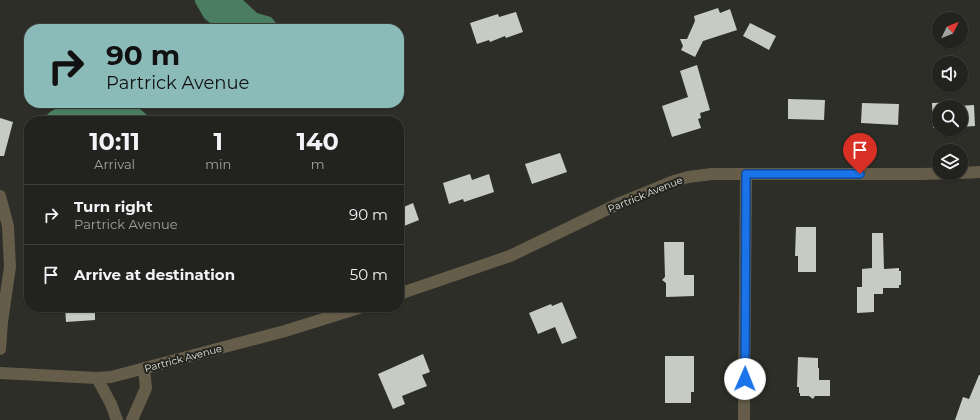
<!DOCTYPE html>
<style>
body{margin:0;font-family:Montserrat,sans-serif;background:#2e2f2b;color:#f1f3f6;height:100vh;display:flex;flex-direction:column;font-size:15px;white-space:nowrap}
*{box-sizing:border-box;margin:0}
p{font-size:13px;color:#a2a4a4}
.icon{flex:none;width:22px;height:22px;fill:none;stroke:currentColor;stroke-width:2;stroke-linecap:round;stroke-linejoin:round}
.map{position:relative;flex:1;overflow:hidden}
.details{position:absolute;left:24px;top:116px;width:380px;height:196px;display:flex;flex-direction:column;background:#22221e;border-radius:16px;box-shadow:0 1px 3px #0004,0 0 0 1px #3f3f3c}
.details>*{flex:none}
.top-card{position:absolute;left:24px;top:24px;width:380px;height:84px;border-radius:16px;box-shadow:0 1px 3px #0004,0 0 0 1px #3f3f3c;background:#8bbbb9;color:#111;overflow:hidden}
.needle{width:26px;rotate:47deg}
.tools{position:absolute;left:932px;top:12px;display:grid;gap:8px}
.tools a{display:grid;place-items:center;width:36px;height:36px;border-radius:50%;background:#22221e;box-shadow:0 1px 3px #0004,0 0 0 1px #3f3f3c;font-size:20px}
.pin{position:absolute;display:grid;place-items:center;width:34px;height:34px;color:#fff;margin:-41px -17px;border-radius:50% 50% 50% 0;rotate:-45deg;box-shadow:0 0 4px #0007}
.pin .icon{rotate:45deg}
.me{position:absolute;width:44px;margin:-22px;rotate:1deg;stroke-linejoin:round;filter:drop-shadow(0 0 3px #0008)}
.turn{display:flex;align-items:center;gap:14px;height:84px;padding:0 16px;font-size:18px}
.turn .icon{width:52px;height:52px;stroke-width:2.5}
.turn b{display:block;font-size:28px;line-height:34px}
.eta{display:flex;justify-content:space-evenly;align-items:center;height:68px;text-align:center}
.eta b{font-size:24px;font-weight:700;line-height:28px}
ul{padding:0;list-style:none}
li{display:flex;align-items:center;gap:12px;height:60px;padding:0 16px;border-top:1px solid #3f3f3c}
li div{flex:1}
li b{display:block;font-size:15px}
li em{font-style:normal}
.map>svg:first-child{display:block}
</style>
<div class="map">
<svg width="980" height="420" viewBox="0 0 980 420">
<rect width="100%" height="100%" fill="#2d2e28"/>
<!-- water -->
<path fill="#4b7e60" d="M 195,0 L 243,0 L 257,13 L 271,17 L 281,29 L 217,29 L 204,18 L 195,2 Z
M 87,104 L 129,104 L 140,109 L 154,121 L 44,121 C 48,105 74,105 87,104 Z"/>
<!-- building -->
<path fill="#c6cbc4" d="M 718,8 L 720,13 L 730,9 L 737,30 L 703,41 L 695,57 L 681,50 L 683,46 L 680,39 L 687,39 L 695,21 L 694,16 Z
M 516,12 L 523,32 L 506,38 L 505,36 L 490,42 L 489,40 L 477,44 L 470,23 L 498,14 L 499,17 Z
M 750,23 L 776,36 L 769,50 L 743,36 Z
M 697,65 L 710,110 L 700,113 L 701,118 L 698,119 L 701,128 L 672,137 L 662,106 L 688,97 L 680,71 Z
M 788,99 L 825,100 L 824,120 L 788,119 Z
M 958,102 L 958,106 L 974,105 L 975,126 L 961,127 L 961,107 L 939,107 L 939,127 L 933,128 L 932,103 Z
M 862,103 L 899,104 L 898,125 L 861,123 Z
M 0,118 L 13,122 L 4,156 L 0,156 Z
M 560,153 L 567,172 L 532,184 L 525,164 Z
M 470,174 L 472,180 L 489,174 L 494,192 L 464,202 L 463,199 L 449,204 L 443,183 Z
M 413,203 L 419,220 L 399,228 L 399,209 Z
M 796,227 L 816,227 L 816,272 L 798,272 L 798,256 L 795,256 Z
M 872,233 L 883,233 L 884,269 L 899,268 L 899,271 L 901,271 L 901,285 L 899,285 L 899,288 L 883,288 L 883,294 L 874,294 L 874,312 L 857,313 L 857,287 L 862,287 L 862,269 L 872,268 Z
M 664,242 L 684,242 L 684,275 L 694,275 L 694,296 L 666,297 L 666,283 L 662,280 L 665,277 Z
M 562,302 L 577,338 L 562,344 L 555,327 L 538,334 L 529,313 L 551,304 L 552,306 Z
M 65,307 L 95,307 L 95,320 L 66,322 Z
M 423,354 L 430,372 L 422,375 L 427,386 L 402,396 L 405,404 L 393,409 L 378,374 Z
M 665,356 L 694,356 L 694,392 L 691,392 L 691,403 L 665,403 Z
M 798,357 L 818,358 L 818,368 L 819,368 L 819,380 L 830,380 L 830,396 L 815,396 L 813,399 L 809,396 L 800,396 L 800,393 L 799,393 L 799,387 L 797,387 Z
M 979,375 L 980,375 L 980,420 L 955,420 L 963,397 L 969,399 Z"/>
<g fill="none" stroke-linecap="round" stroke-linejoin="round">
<!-- minor -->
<path stroke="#655d49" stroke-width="12" d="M 961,173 L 980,172
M 0,196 L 8,226 L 10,267 L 2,322 L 0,349
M 399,294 L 510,256 L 560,232 L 620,203 L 674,181 L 688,177 L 712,174 L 921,174 L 956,173
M 0,373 L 97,378 L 111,377 L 285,331 L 362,307
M 97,378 L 111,404 L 117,420
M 132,420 L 146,388 L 144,368
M 744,420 L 746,174"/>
</g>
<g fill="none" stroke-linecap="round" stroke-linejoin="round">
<defs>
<path id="route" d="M 745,379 L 746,174 L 860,174"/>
</defs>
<!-- route casing -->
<use href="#route" stroke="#114b97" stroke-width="10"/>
<!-- route -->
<use href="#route" stroke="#1a73e8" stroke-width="7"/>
</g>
<g text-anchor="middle" stroke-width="4" stroke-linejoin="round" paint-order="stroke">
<!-- street labels -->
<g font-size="10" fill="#e4e4e0" stroke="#24241e">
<text transform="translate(645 194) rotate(-22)" y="4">Partrick Avenue</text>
<text transform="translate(183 358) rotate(-15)" y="4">Partrick Avenue</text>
</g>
</g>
</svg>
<div class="tools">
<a><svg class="needle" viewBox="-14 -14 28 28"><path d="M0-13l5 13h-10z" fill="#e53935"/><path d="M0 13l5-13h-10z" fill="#a2a4a4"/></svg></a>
<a><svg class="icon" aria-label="sound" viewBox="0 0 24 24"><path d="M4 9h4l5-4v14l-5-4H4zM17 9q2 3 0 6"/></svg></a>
<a><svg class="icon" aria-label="search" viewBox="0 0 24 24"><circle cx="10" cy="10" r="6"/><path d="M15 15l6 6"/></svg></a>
<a><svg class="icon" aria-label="layers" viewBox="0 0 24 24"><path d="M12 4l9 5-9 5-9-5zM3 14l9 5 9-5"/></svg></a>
</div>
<div class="pin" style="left:860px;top:174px;background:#d93025"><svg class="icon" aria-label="arrive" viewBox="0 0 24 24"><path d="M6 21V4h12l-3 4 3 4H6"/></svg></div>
<svg class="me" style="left:745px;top:379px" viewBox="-20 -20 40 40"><circle r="19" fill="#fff"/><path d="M0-13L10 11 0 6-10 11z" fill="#1a73e8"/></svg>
<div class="top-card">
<div class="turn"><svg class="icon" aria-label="right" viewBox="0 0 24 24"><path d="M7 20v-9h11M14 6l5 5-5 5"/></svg><div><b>90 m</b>Partrick Avenue</div></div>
</div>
<section class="details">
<div class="eta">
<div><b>10:11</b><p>Arrival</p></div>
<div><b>1</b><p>min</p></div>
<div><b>140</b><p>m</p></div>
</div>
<ul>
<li><svg class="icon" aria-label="right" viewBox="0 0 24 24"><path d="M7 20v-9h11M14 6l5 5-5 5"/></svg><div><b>Turn right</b><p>Partrick Avenue</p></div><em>90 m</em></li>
<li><svg class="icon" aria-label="arrive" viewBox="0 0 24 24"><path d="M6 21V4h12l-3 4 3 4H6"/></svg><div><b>Arrive at destination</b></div><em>50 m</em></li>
</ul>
</section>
</div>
